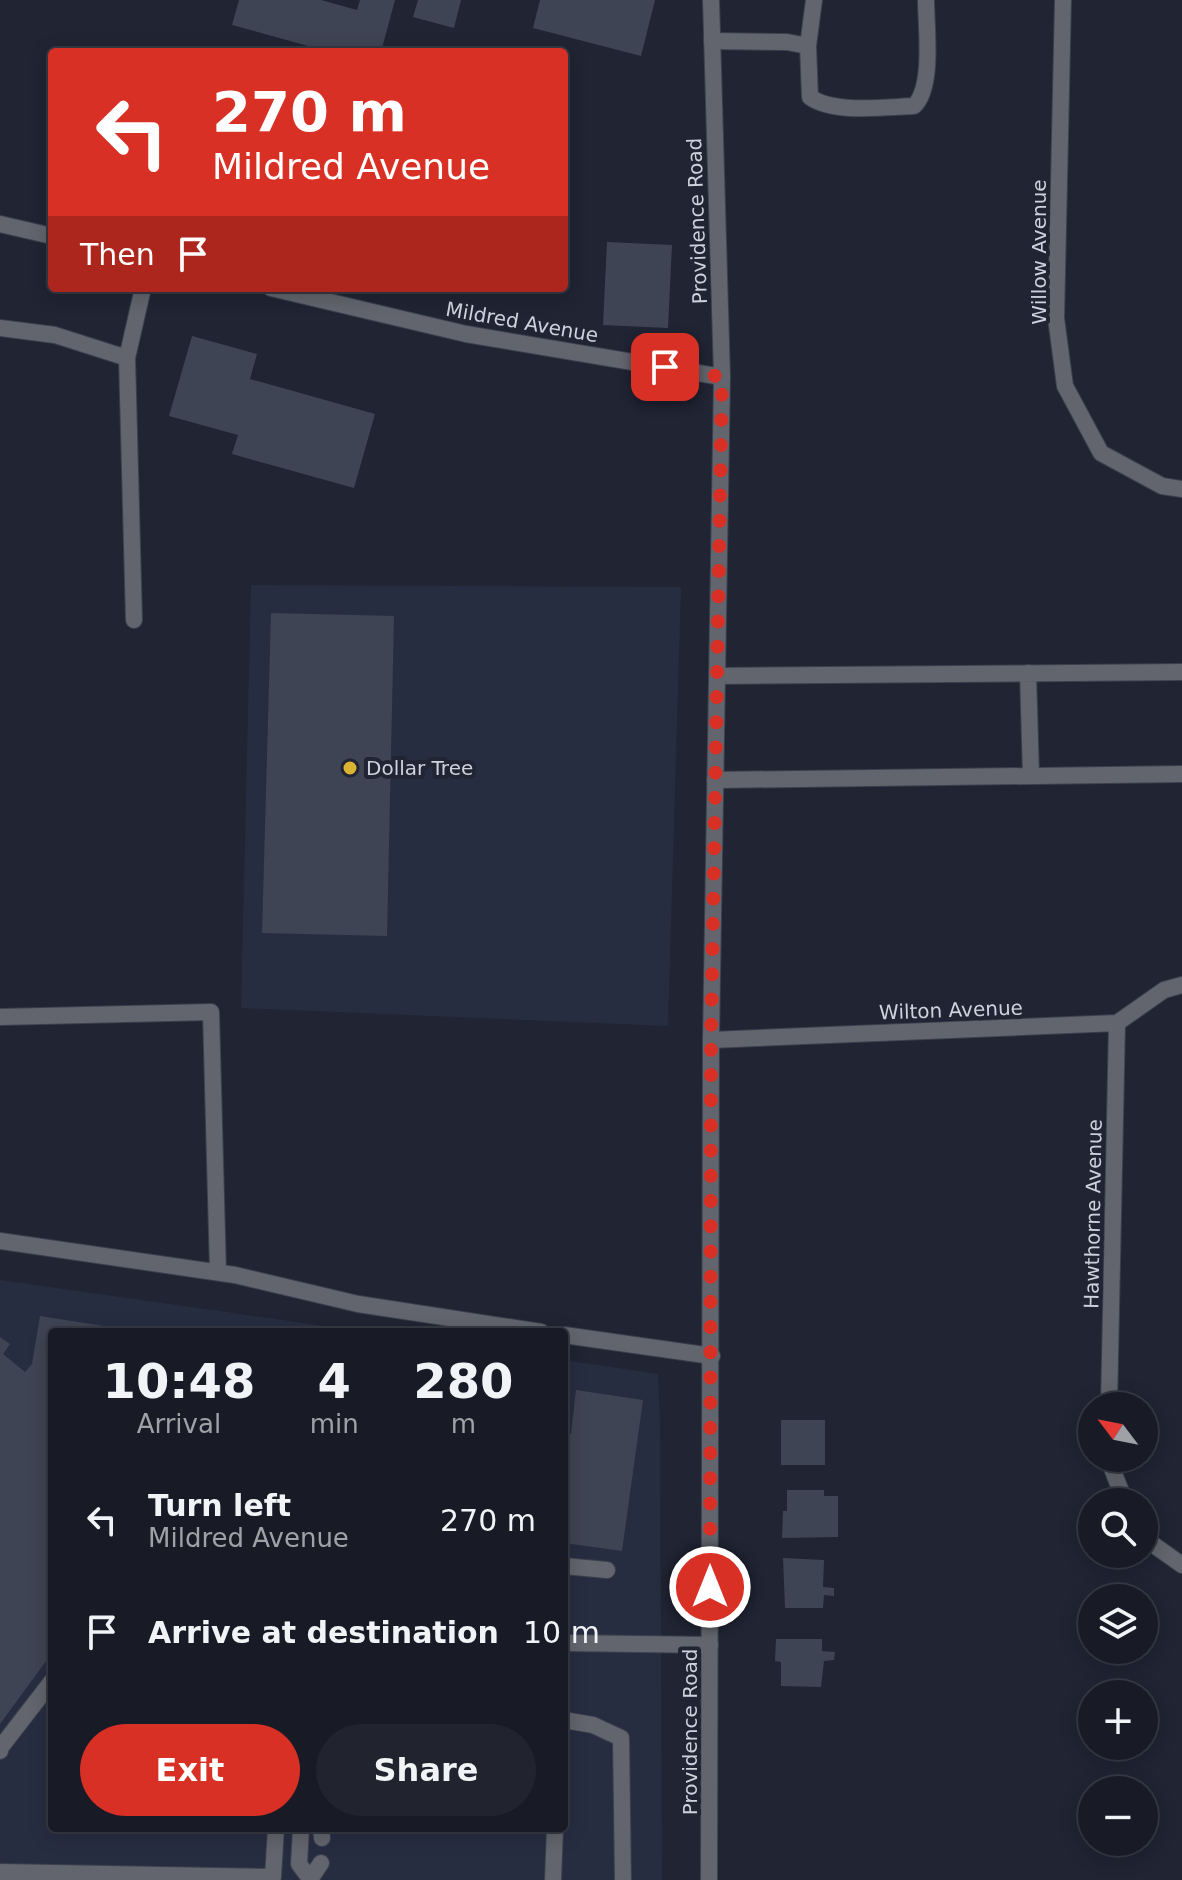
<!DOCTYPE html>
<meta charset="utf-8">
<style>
body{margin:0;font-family:"DejaVu Sans",sans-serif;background:#21242e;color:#f1f3f6;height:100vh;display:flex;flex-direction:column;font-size:30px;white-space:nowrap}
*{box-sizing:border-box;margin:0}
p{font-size:26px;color:#9fa1a7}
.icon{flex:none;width:44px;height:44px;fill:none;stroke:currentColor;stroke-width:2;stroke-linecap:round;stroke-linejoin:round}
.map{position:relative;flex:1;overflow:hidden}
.sheet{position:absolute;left:48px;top:1328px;width:520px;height:504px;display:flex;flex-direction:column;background:#181b26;border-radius:8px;box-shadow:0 4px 20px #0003,0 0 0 2px #363943}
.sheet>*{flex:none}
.hud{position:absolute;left:48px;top:48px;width:520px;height:244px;border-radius:8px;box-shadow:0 4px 20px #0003,0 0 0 2px #363943;background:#d93025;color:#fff;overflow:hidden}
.needle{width:52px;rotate:302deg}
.controls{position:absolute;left:1078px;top:1392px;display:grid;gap:16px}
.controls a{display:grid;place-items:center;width:80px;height:80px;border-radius:50%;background:#181b26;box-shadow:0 4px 20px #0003,0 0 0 2px #363943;font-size:40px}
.pin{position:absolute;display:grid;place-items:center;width:68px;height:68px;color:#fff;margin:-34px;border-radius:16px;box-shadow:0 4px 12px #0006}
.me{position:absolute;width:88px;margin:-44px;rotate:0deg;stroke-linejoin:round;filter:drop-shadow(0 0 6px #0008)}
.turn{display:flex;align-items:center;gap:28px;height:168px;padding:0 32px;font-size:36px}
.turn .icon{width:104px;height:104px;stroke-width:2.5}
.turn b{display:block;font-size:56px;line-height:68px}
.then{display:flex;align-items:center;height:76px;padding:0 32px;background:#0003;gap:16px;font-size:30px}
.eta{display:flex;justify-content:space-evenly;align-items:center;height:136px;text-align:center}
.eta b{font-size:48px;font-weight:700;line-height:56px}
.action{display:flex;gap:16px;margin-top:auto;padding:16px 32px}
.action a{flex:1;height:92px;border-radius:48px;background:#d93025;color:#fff;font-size:32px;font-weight:700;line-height:92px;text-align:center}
.action a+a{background:#21242e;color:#f1f3f6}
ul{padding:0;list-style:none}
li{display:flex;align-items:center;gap:24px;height:112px;padding:0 32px}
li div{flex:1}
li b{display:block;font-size:30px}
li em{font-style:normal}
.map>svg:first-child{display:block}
</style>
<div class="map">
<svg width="1182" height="1880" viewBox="0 0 1182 1880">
<rect width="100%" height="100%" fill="#202433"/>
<!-- built -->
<path fill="#272d41" d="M 251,585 L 681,587 L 668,1026 L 241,1008 Z
M 0,1280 L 367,1332 L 52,1332 L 52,1828 L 564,1828 L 564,1360 L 658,1374 L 660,1422 L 662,1880 L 0,1880 Z"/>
<!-- building -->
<path fill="#3f4454" d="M 239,0 L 321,0 L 357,10 L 360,0 L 395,0 L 381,52 L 330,52 L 232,25 Z
M 418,0 L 461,0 L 454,28 L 413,17 Z
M 540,0 L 655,0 L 641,56 L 533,28 Z
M 607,242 L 672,245 L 668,328 L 603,325 Z
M 192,336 L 257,354 L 250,379 L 375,414 L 354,488 L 232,454 L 238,435 L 169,416 Z
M 271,613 L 394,616 L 387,936 L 262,933 Z
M 40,1316 L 142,1332 L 52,1332 L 52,1653 L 0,1724 L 0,1337 L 10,1344 L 3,1354 L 25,1372 L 32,1364 Z
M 576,1390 L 643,1400 L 622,1551 L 564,1543 L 564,1433 L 571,1434 Z
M 781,1420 L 825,1420 L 825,1465 L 781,1465 Z
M 787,1490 L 824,1490 L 824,1496 L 838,1496 L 838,1537 L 782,1538 L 783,1511 L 787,1511 Z
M 783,1558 L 824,1560 L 823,1587 L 834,1588 L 834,1596 L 824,1595 L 823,1608 L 785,1608 Z
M 776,1639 L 822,1639 L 822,1651 L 835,1652 L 834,1660 L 824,1661 L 821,1687 L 781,1686 L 781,1662 L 775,1661 Z"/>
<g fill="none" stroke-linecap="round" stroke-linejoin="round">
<defs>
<path id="service" d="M 712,41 L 787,42 L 808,46 L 810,97 C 833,114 886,107 914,106 C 934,87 926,27 926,0
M 808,46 L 814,0
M 0,328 L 55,335 L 127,358
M 134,620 L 127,358 L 143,288
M 1028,673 L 1031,776
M 717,676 L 1182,672
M 715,780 L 1182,774
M 0,1017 L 211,1012 L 218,1272
M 0,1241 L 235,1275 L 358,1304 L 541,1332
M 564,1335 L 712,1356
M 564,1566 L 607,1570
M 564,1643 L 710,1645
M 564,1720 L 593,1725 L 621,1738 L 623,1880
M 0,1751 L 1,1747 L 52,1681
M 301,1828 L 299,1864 L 311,1880
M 321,1828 L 322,1838
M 0,1872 L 273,1877 L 276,1828
M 311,1878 L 321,1863
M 553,1880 L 555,1828"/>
<path id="minor" d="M 1063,0 L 1056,318 L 1065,386 L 1101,453 L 1162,486 L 1182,489
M 0,224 L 52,236
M 271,288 L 466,334 L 722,377
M 711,1040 L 1117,1023 L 1164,990 L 1182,985
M 1109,1406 L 1117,1023
M 1108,1458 L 1125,1502
M 1144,1538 L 1182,1565"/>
<path id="tertiary" d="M 709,1880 L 711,1040 L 722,377 L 711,0"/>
</defs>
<!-- service casing -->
<use href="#service" stroke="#3c404e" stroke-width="18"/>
<!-- minor casing -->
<use href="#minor" stroke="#3c404e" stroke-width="18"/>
<!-- tertiary casing -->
<use href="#tertiary" stroke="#3c404e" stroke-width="18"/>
<!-- service -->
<use href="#service" stroke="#62656d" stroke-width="16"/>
<!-- minor -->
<use href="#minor" stroke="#62656d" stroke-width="16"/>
<!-- tertiary -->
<use href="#tertiary" stroke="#62656d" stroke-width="16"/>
</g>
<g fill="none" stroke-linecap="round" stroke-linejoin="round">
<!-- route -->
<path stroke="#d93025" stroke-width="14" stroke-dasharray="0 25.2" d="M 665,367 L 722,377 L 711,1040 L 710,1587"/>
</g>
<!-- markers -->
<circle fill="#dab333" stroke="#202433" stroke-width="3" cx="350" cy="768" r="8"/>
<g text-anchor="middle" stroke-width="8" stroke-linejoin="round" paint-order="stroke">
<!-- street labels -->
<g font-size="20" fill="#cfd2dc" stroke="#202433">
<text transform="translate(697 221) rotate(-92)" y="7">Providence Road</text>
<text transform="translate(1039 252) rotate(-90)" y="7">Willow Avenue</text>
<text transform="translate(522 322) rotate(10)" y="7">Mildred Avenue</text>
<text transform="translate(951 1010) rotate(-2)" y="7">Wilton Avenue</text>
<text transform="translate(1093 1214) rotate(-89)" y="7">Hawthorne Avenue</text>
<text transform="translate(690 1732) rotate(-90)" y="7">Providence Road</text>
</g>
<!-- poi labels -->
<g font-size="20" fill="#cfd2dc" stroke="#202433" text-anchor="start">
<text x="366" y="775">Dollar Tree</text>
</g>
</g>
</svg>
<div class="controls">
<a><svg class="needle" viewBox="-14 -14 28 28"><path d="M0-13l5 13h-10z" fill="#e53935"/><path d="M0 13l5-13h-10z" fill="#9fa1a7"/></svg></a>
<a><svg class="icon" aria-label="search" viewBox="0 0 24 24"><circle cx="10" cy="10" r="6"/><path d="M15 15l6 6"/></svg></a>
<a><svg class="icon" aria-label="layers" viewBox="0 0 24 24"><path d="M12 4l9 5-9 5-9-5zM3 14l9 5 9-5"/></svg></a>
<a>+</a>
<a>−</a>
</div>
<div class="pin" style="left:665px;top:367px;background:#d93025"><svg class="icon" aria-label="arrive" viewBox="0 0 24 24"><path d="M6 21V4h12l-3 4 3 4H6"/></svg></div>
<svg class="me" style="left:710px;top:1587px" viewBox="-20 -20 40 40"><circle r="17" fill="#d93025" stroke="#fff" stroke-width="3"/><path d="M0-11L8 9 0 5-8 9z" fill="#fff"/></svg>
<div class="hud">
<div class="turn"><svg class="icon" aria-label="left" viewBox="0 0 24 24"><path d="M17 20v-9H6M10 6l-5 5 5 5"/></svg><div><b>270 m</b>Mildred Avenue</div></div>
<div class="then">Then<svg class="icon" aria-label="arrive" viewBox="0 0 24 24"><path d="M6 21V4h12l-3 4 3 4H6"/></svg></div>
</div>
<section class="sheet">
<div class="eta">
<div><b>10:48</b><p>Arrival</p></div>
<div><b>4</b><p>min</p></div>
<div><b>280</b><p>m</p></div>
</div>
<ul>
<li><svg class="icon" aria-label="left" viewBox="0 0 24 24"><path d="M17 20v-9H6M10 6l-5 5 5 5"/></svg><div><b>Turn left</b><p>Mildred Avenue</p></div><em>270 m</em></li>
<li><svg class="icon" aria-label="arrive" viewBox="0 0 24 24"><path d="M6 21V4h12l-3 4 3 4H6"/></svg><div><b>Arrive at destination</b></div><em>10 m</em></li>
</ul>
<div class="action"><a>Exit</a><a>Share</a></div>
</section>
</div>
